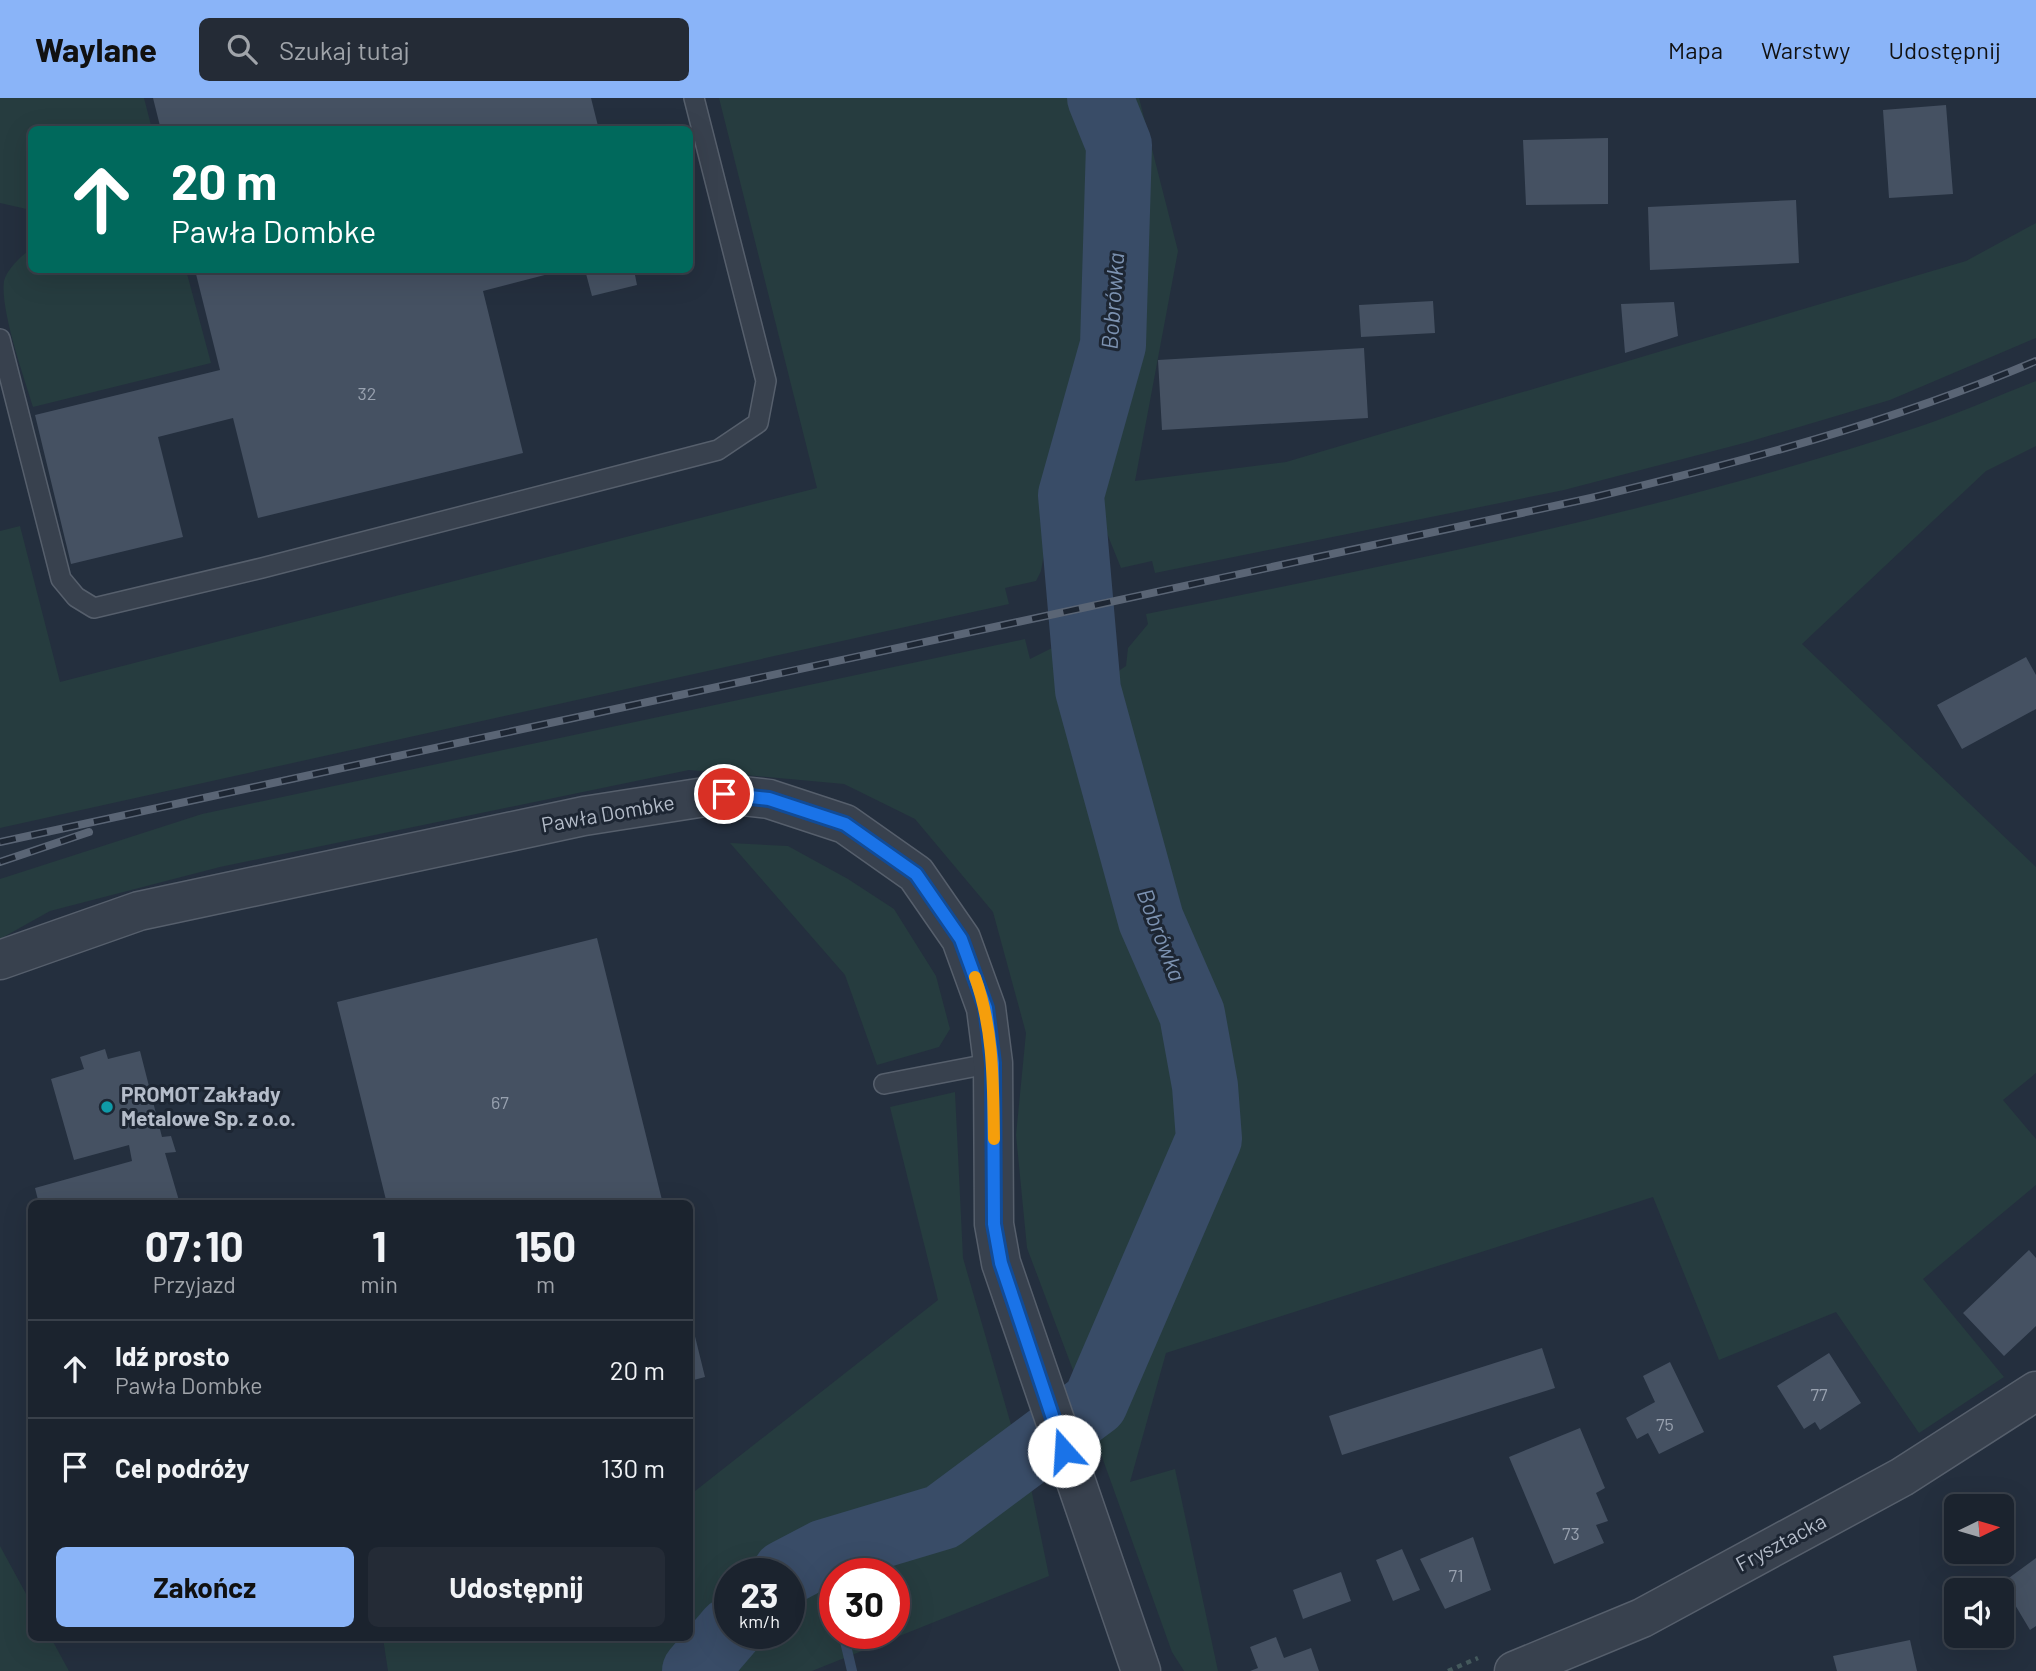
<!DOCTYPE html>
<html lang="pl">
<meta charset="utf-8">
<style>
body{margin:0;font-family:Barlow,sans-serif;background:#242b36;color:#f1f3f6;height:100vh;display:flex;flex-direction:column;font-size:26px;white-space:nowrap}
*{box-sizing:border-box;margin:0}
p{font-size:23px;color:#a0a4aa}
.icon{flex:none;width:38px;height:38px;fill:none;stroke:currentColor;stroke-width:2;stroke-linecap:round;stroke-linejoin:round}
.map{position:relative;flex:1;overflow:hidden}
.panel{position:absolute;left:28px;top:1102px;width:665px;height:441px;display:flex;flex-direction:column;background:#1b232e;border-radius:10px;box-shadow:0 7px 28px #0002,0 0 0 2px #39404a}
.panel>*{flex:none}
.top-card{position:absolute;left:28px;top:28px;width:665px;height:147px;border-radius:10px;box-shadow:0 7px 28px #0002,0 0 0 2px #39404a;background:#00695c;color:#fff;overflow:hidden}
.needle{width:46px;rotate:85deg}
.fabs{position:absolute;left:1944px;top:1396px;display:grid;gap:14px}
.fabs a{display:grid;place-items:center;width:70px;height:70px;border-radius:10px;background:#1b232e;box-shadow:0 7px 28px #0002,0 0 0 2px #39404a;font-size:35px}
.speed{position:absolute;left:714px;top:1460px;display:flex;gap:14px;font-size:35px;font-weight:700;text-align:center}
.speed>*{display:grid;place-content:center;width:91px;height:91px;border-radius:50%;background:#1b232e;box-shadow:0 7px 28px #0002,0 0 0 2px #39404a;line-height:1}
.speed small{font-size:18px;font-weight:400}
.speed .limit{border:10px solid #d22;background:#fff;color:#111}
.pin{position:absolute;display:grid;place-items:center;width:60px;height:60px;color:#fff;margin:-30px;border:4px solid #fff;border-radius:50%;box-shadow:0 2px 7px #0007}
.me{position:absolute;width:77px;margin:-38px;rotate:341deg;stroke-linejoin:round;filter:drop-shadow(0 0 5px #0008)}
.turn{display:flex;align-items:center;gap:24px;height:147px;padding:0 28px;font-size:32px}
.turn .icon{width:91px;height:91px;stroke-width:2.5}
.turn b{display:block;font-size:49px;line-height:60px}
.eta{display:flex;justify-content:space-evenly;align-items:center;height:119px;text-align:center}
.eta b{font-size:42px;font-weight:700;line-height:49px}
.primary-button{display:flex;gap:14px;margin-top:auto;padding:14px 28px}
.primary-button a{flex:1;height:80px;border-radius:10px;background:#8ab4f8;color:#111;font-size:28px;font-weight:700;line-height:80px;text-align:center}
.primary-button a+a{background:#242b36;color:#f1f3f6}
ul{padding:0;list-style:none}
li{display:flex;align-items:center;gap:21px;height:98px;padding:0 28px;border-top:2px solid #39404a}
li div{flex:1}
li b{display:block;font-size:26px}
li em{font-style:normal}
header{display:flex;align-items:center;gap:42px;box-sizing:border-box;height:98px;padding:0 35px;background:#8ab4f8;color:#111}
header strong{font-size:33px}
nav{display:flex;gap:38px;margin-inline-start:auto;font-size:24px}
.search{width:490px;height:63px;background:#242b36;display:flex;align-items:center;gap:18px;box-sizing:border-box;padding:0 24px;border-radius:10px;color:#a0a4aa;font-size:26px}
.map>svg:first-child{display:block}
</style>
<header>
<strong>Waylane</strong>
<div class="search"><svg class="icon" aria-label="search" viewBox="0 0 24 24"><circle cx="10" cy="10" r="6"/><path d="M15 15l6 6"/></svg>Szukaj tutaj</div>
<nav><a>Mapa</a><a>Warstwy</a><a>Udostępnij</a></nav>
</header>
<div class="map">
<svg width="2036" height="1573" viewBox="0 0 2036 1573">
<rect width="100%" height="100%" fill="#242f3e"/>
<!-- green -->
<path fill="#263c3f" d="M 0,0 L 144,0 L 152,31 L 32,32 L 31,112 L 0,105 Z
M 719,0 L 1139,0 L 1178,153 L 1135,383 L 1286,364 L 1966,163 L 2036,125 L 2036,240 L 1890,302 L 1748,344 L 1564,392 L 1155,475 L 1152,463 L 1121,470 L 1102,423 L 1048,433 L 1041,473 L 1036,483 L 1005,490 L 1009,506 L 0,730 L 0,433 L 20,428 L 60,584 L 817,390 Z
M 31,151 L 32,172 L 186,172 L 211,265 L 33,309 C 24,279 0,212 4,183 C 7,171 21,158 31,151 Z
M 2036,283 L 2036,348 L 1986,373 L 1802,546 L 2036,769 L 2036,975 L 2003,1002 L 2036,1041 L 2036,1087 L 1923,1181 L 2004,1279 L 1919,1335 L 1836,1214 L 1719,1262 L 1653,1099 L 1166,1255 L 1130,1384 L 1175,1371 L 1218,1573 L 1184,1573 L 1172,1554 L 1097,1345 L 1229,1052 L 1225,957 L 1168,821 L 1107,609 C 1109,590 1109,578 1126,568 L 1128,550 L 1148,526 L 1146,516 C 1406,464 1666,413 1918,329 C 1958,316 1997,298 2036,283 Z
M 1025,541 L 1030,561 L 1052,550 L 1071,654 L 1137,840 L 1184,1009 L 1155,1113 L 1079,1288 L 1027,1150 L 1016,1037 L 1026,935 L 993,814 L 915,721 L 844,686 L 689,672 L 220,769 L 50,813 L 0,841 L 0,781 L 202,716 Z
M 730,745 L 788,748 L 848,781 L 894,811 L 936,878 L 950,931 L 939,949 L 877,967 L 845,877 Z
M 955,994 L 963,1160 L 1016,1344 L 921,1400 L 766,1464 L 756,1475 L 730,1475 L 730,1503 L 665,1573 L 388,1573 L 383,1540 L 690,1540 L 690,1397 L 938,1202 L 890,1009 Z
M 1031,1390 L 1049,1478 L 812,1573 L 709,1573 L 749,1535 L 789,1535 L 789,1503 L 835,1487 L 835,1535 L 894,1535 L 894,1475 L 866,1475 L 933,1451 Z
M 0,1448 L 31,1505 L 32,1540 L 51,1540 L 69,1573 L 0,1573 Z"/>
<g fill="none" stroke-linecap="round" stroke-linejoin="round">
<!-- stream -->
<path stroke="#394c67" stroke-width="10" d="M 825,1454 L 835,1498
M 843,1535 L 852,1573"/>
<!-- river -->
<path stroke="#394c67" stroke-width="66" d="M 785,1475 L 825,1454 L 942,1419 L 1095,1305 L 1209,1041 L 1205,988 L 1192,916 L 1151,822 L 1088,592 L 1071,397 L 1113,247 L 1119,47 L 1100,0
M 695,1573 L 730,1532"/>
</g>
<!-- building -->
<path fill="#455162" d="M 153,0 L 591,0 L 599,32 L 161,32 Z
M 1946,7 L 1953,96 L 1889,100 L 1883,12 Z
M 1608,40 L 1608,106 L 1526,107 L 1523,42 Z
M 1796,102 L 1799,165 L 1650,172 L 1648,109 Z
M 195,172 L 564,172 L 483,193 L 523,355 L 258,420 L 233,320 L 158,339 L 183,439 L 71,466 L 35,317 L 220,272 Z
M 585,172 L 634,172 L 637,187 L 592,198 Z
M 1433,203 L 1435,235 L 1361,239 L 1359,207 Z
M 1674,204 L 1678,238 L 1625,255 L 1621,206 Z
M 1364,250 L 1368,320 L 1162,332 L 1158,262 Z
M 2026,559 L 2036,577 L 2036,611 L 1962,651 L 1937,607 Z
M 597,840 L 663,1106 L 387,1106 L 337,904 Z
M 105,951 L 108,961 L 140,953 L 162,1039 L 171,1038 L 176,1054 L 165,1055 L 180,1106 L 39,1106 L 35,1090 L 132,1063 L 129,1047 L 74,1062 L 51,981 L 84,971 L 80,959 Z
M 2029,1152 L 2036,1160 L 2036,1228 L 2004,1258 L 1963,1215 Z
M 690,1218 L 705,1279 L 690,1283 Z
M 1542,1250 L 1555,1290 L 1342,1357 L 1329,1318 Z
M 1829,1255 L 1861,1305 L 1820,1332 L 1815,1324 L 1804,1331 L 1777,1288 Z
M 1670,1264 L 1704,1334 L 1659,1356 L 1648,1335 L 1637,1341 L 1626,1320 L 1655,1304 L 1643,1278 Z
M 1580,1330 L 1605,1390 L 1596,1395 L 1608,1423 L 1596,1427 L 1604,1445 L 1554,1466 L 1509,1359 Z
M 1473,1439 L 1491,1492 L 1445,1511 L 1420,1461 Z
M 1402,1451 L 1420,1492 L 1393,1503 L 1376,1462 Z
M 2036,1460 L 2036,1528 L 2030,1532 L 2002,1485 Z
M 1341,1474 L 1351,1503 L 1303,1521 L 1293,1492 Z
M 1276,1539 L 1284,1560 L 1311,1550 L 1319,1573 L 1250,1573 L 1258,1570 L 1250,1549 Z
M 1910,1542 L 1917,1573 L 1837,1573 L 1833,1558 Z"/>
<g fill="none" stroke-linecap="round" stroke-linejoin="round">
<defs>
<path id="service" d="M 0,241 L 61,481 L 76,499 L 94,510 L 262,470 L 718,352 L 758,325 L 766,283 L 694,0
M 884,986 L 993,965"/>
<path id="minor" d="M 0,862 L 139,813 L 584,718 L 724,696 L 769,701 L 845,726 L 916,776 L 961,841 L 986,910 L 993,965 L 994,1126 L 1001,1165 L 1141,1573"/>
<path id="tertiary" d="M 1514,1573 L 1642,1520 L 1902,1379 L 2036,1293"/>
</defs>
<!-- service casing -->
<use href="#service" stroke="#565f6c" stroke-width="22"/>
<!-- minor casing -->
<use href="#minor" stroke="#565f6c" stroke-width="41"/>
<!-- tertiary casing -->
<use href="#tertiary" stroke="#565f6c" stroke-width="41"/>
<!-- path -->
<path stroke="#44595c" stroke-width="4.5" stroke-dasharray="5 5" stroke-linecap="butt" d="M 1448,1573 L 1478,1560"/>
<!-- service -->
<use href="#service" stroke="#38414e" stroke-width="19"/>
<!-- minor -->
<use href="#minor" stroke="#38414e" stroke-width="38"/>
<!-- tertiary -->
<use href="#tertiary" stroke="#38414e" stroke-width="38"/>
<defs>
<path id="rail" d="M 0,744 L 1591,400 C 1742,364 1893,324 2036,263
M 0,764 L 89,734"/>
</defs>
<!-- rail casing -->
<use href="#rail" stroke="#5a6575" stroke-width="8"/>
<!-- rail -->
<use href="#rail" stroke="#1d2633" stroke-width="5" stroke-dasharray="16" stroke-linecap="butt"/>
</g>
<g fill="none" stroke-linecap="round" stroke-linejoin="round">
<defs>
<path id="route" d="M 724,696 L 769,701 L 845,726 L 916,776 L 961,841 L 986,910 L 993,965 L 994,1126 L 1001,1165 L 1064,1353"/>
</defs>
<!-- route casing -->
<use href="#route" stroke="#114b97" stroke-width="18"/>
<!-- route -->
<use href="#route" stroke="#1a73e8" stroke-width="12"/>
<!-- slow -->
<path stroke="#f59e0b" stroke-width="12" d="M 975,879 C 994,932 993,985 994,1041"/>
</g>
<!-- markers -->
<circle fill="#0f9aa8" stroke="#1d2633" stroke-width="2.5" cx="107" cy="1009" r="7"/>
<g text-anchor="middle" stroke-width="6" stroke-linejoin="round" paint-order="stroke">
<!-- number labels -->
<g font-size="18" fill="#98a1af">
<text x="367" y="302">32</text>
<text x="500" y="1011">67</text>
<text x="1819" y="1303">77</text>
<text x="1665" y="1333">75</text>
<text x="1571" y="1442">73</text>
<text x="1456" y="1484">71</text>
</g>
<!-- street labels -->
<g font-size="21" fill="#b4bcc9" stroke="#1d2633">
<text transform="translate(608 716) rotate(-10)" y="7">Pawła Dombke</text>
<text transform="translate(1781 1445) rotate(-28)" y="7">Frysztacka</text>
</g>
<!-- poi labels -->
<g font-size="21" font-weight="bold" fill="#b4bcc9" stroke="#1d2633" text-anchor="start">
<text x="121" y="1004">PROMOT Zakłady<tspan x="121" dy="24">Metalowe Sp. z o.o.</tspan></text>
</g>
<!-- water labels -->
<g font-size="23" font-style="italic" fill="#7c92b1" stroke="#1d2633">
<text transform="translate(1113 203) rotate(-86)" y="8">Bobrówka</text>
<text transform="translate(1161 837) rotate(69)" y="8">Bobrówka</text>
</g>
</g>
</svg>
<div class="fabs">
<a><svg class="needle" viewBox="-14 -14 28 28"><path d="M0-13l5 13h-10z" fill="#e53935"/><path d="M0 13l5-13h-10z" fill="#a0a4aa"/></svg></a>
<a><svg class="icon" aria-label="sound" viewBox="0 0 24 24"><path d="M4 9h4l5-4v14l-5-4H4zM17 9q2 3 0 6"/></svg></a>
</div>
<div class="speed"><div>23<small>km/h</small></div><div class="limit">30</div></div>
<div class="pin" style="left:724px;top:696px;background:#d93025"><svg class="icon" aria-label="arrive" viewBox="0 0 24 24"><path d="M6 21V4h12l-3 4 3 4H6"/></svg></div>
<svg class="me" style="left:1064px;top:1353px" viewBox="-20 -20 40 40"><circle r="19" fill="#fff"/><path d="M0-13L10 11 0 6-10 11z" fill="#1a73e8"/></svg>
<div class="top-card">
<div class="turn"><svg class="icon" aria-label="ahead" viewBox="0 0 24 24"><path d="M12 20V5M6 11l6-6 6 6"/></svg><div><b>20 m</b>Pawła Dombke</div></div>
</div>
<section class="panel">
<div class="eta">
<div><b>07:10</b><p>Przyjazd</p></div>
<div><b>1</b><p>min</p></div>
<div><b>150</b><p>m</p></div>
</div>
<ul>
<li><svg class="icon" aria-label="ahead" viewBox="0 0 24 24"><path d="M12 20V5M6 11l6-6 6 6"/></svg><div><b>Idź prosto</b><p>Pawła Dombke</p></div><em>20 m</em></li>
<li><svg class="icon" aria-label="arrive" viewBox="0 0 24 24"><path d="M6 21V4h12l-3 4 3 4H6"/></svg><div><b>Cel podróży</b></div><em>130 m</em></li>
</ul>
<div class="primary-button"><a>Zakończ</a><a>Udostępnij</a></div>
</section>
</div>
